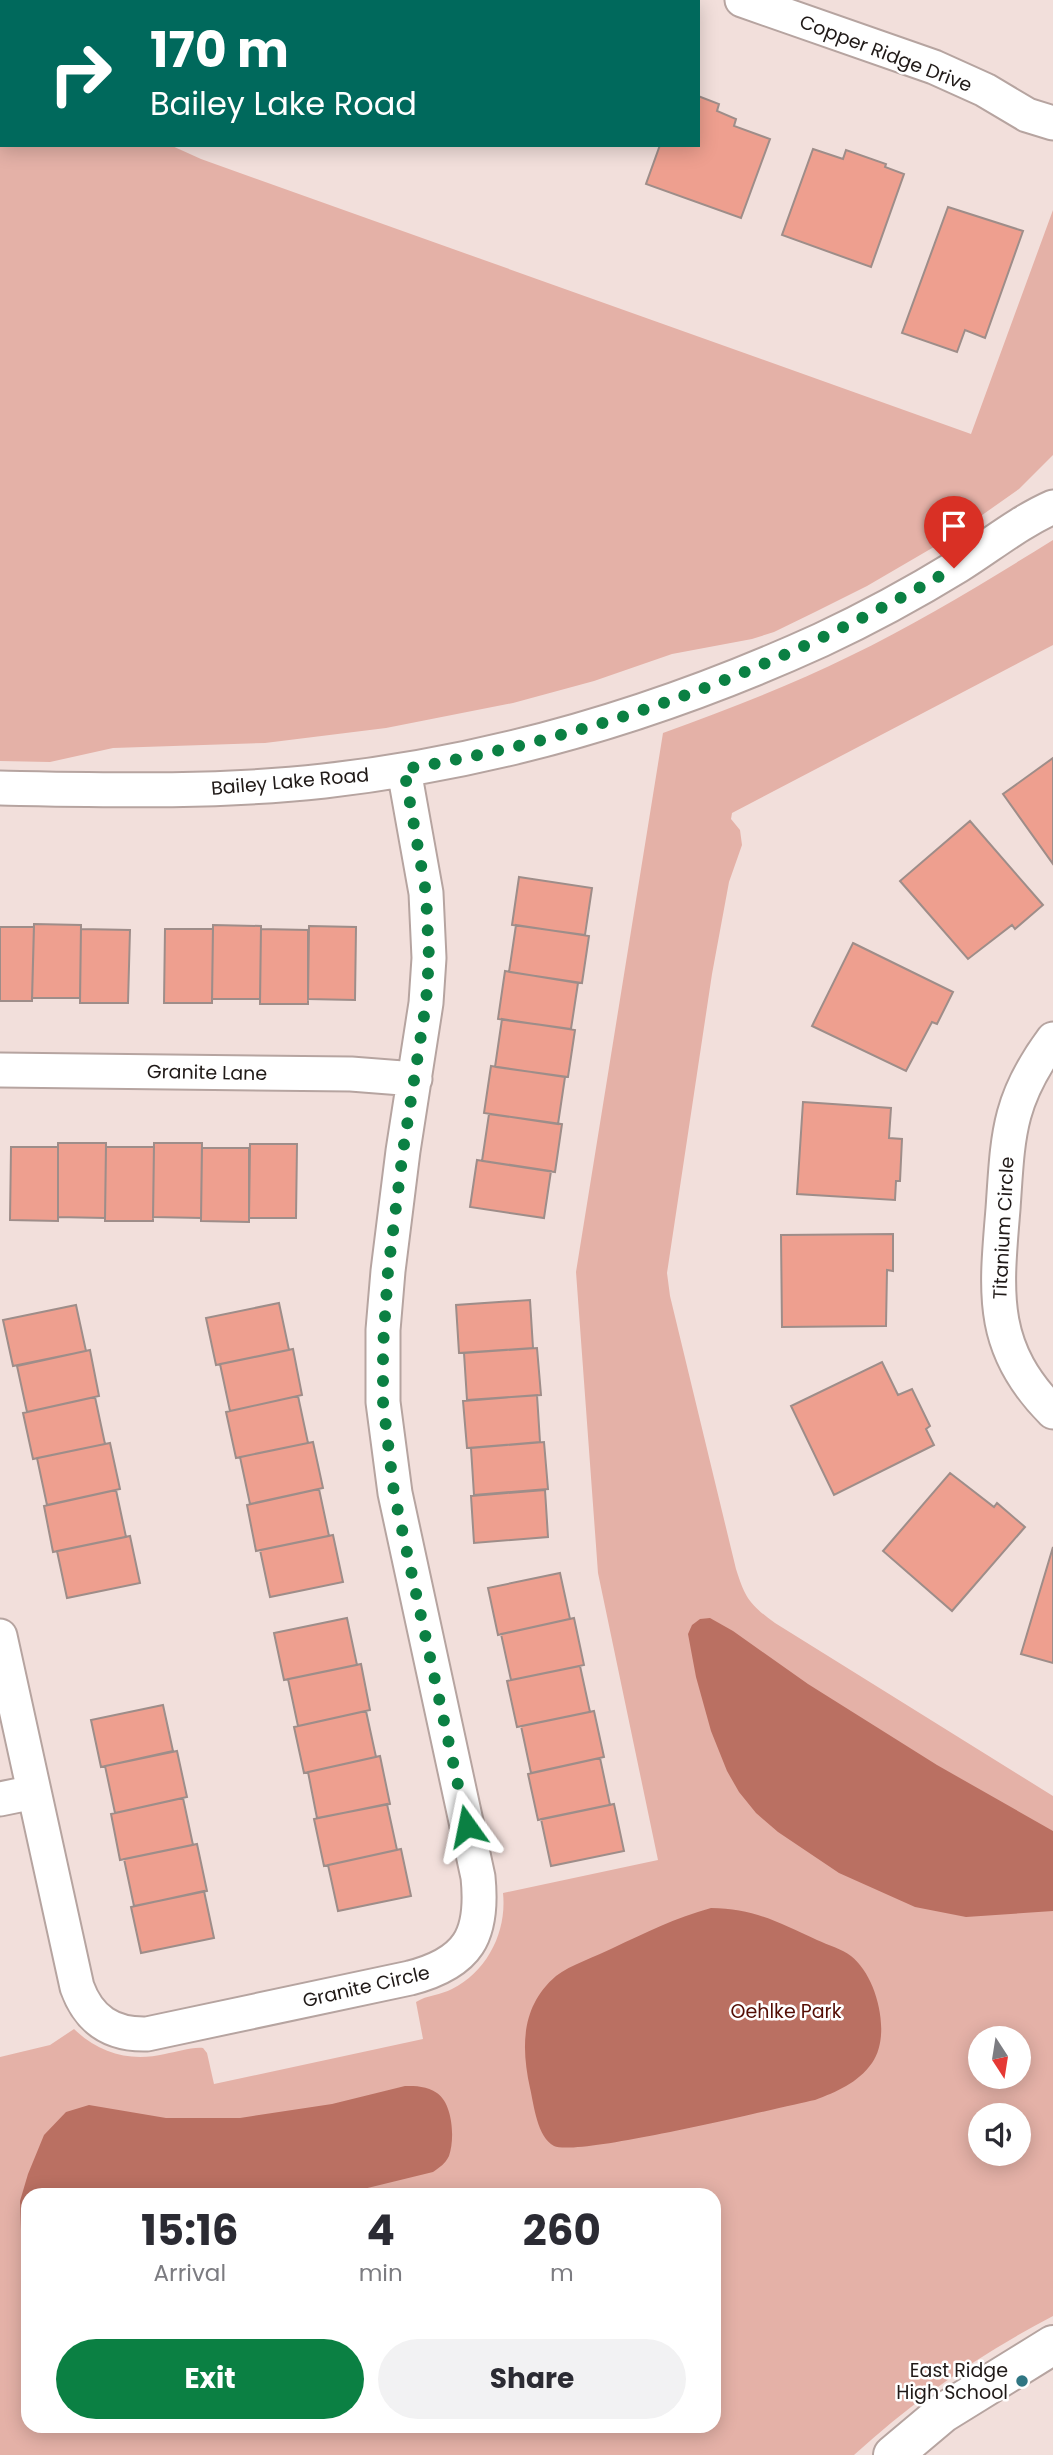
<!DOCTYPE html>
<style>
body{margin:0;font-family:Poppins,sans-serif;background:#f2f2f3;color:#2b2b33;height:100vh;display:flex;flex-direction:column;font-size:26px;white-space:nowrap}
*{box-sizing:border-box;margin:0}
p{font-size:23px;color:#7c7c81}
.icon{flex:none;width:38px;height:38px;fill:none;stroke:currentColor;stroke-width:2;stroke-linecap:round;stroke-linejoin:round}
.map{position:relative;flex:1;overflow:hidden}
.panel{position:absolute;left:21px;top:2188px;width:700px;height:245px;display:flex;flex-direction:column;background:#fff;border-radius:21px;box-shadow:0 4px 18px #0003}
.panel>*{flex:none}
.banner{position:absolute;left:0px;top:0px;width:700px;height:147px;box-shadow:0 4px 18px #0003;background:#00695c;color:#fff;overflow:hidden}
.needle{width:46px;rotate:168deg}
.fabs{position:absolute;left:968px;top:2026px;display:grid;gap:14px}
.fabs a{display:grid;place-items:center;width:63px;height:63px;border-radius:50%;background:#fff;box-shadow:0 4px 18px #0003;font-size:35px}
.pin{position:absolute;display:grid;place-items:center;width:60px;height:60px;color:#fff;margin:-72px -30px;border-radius:50% 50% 50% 0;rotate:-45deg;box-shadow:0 0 7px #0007}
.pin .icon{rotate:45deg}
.me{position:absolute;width:77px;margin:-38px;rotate:348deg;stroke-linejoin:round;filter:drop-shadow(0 0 5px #0008)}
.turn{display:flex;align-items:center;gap:24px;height:147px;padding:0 35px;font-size:32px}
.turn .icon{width:91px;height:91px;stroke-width:2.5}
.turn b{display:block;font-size:49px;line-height:60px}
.eta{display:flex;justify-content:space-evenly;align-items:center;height:119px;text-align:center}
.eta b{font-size:42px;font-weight:700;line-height:49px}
.button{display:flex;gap:14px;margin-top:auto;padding:14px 35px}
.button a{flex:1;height:80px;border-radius:42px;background:#0b8043;color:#fff;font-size:28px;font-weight:700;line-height:80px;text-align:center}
.button a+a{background:#f2f2f3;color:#2b2b33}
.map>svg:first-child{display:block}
</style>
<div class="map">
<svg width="1053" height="2455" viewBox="0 0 1053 2455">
<rect width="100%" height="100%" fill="#f2dfdb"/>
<!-- green -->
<path fill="#e4b1a7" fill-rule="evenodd" d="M 0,73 L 2,145 L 170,145 L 201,159 L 971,434 L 1053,210 L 1053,455 L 1019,489 L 951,537 L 867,586 L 815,612 L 774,632 L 752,639 L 672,654 L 594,681 L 513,703 L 386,728 L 265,743 L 113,748 L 50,762 L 0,761 Z
M 1053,540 L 1053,645 L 732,813 L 731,819 L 740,830 L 742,845 L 729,882 L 712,974 L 667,1273 L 670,1296 L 736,1569 C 745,1598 750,1605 775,1623 L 1053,1796 L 1053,2316 C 980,2354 914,2400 854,2455 L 0,2455 L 0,2057 L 50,2045 L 74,2029 C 100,2054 131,2062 165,2054 C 177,2052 191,2047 203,2048 L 207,2053 L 214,2084 L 423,2039 L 416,2002 C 427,1995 441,1995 452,1989 C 488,1971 507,1931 503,1893 L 658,1860 L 598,1573 L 576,1272 L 663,733 C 726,710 789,686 850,656 C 920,622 987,581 1053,540 ZM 980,2039 L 1018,2039 L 1018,2077 L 980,2077 ZM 980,2116 L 1018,2116 L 1018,2154 L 980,2154 ZM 28,2194 L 714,2194 L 714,2426 L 28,2426 Z"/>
<!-- water -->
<path fill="#ba7062" d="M 710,1618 L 733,1631 L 808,1684 L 937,1765 L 1053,1831 L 1053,1911 L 966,1917 L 915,1907 L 839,1873 L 778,1832 L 756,1813 L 739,1792 L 727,1771 L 711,1731 L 696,1677 L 688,1634 L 692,1625 L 700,1619 Z
M 711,1908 C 753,1908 780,1923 817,1940 C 828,1945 842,1949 851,1956 C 877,1976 892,2035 872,2063 C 858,2083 836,2092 815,2100 C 776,2108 578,2157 554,2146 C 537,2137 534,2105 530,2088 C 521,2047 521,2006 556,1976 C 570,1965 597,1956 613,1948 C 647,1932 675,1918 711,1908 Z
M 405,2086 C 416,2086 427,2086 437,2093 C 453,2104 455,2139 449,2156 C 445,2164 440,2167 433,2172 L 343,2194 L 28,2194 L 28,2252 L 24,2247 L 21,2230 L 20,2201 L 28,2174 L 44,2135 L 66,2112 L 89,2105 L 166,2118 L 240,2118 L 332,2104 Z"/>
<!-- building -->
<path fill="#ee9f8f" stroke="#9e8d89" stroke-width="2" d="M 136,0 L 242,0 L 136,2 Z
M 280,0 L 388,0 L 280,2 Z
M 698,96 L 719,104 L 717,111 L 736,119 L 734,126 L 770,139 L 741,218 L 646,184 L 660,145 L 698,145 Z
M 813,149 L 843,159 L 846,150 L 886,164 L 885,167 L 904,174 L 871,267 L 782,235 Z
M 948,207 L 1023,231 L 985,338 L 965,330 L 957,352 L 902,333 Z
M 1053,758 L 1053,864 L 1003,794 Z
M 970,821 L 1043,905 L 1015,929 L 1012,925 L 968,959 L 900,881 Z
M 519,877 L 592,888 L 585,935 L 512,925 Z
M 34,924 L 81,925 L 80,998 L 32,998 Z
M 213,925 L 261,926 L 260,999 L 212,999 Z
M 516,925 L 589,936 L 582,983 L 509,972 Z
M 309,926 L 356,927 L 355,1000 L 308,999 Z
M 0,927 L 34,927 L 32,1001 L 0,1001 Z
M 81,929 L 130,930 L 128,1003 L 80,1003 Z
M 165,929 L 213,929 L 212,1003 L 164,1003 Z
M 261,929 L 308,930 L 308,1004 L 260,1004 Z
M 853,943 L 953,992 L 937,1024 L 932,1022 L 906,1071 L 812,1026 Z
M 505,971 L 578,983 L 571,1029 L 498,1019 Z
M 502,1019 L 575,1030 L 568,1077 L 495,1067 Z
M 491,1066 L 565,1077 L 558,1124 L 484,1113 Z
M 803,1102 L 891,1108 L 889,1138 L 902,1139 L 900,1181 L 896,1181 L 895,1200 L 797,1194 Z
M 489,1114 L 562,1124 L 555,1172 L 482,1161 Z
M 58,1143 L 106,1143 L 105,1218 L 58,1217 Z
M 154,1143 L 202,1143 L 201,1218 L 153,1217 Z
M 250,1144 L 297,1144 L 296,1218 L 249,1218 Z
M 11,1147 L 58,1147 L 58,1221 L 10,1220 Z
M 106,1147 L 154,1147 L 153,1221 L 105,1221 Z
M 202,1148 L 249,1148 L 249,1222 L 201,1221 Z
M 477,1160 L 551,1171 L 544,1218 L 470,1207 Z
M 893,1234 L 893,1271 L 887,1270 L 886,1326 L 782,1327 L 781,1235 Z
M 530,1300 L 533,1348 L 459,1353 L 456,1305 Z
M 279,1303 L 289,1350 L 216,1365 L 206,1318 Z
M 76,1305 L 86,1351 L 13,1366 L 3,1320 Z
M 537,1348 L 541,1395 L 467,1400 L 464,1353 Z
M 293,1349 L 302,1395 L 230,1411 L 220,1364 Z
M 90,1350 L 99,1396 L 27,1412 L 17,1366 Z
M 882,1362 L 898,1395 L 912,1389 L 930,1426 L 926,1429 L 934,1445 L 834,1495 L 791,1406 Z
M 537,1395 L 540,1442 L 467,1448 L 463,1401 Z
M 298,1396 L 308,1443 L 236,1458 L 226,1412 Z
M 95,1397 L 105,1444 L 33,1459 L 23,1413 Z
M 313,1442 L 323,1488 L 250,1504 L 240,1457 Z
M 544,1442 L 548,1489 L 474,1495 L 471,1448 Z
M 110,1443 L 120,1489 L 47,1505 L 37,1458 Z
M 950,1473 L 994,1507 L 997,1503 L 1025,1527 L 952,1611 L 883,1551 Z
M 319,1489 L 329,1536 L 256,1551 L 247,1505 Z
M 116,1490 L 126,1537 L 53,1552 L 44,1506 Z
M 545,1490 L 548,1537 L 474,1543 L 471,1496 Z
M 333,1535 L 343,1582 L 270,1597 L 260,1550 Z
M 130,1536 L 140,1583 L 67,1598 L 57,1551 Z
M 1053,1547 L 1053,1663 L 1021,1654 Z
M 560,1573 L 570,1619 L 498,1635 L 488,1588 Z
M 347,1618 L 357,1665 L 284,1680 L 274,1633 Z
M 574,1618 L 584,1665 L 511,1680 L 501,1634 Z
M 361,1664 L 370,1710 L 298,1726 L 288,1679 Z
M 580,1666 L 590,1712 L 517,1727 L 507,1681 Z
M 163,1705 L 173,1751 L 101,1767 L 91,1720 Z
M 366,1711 L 376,1757 L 304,1773 L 294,1727 Z
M 594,1711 L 604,1757 L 531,1773 L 521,1726 Z
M 177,1751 L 187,1797 L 115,1813 L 105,1766 Z
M 380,1756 L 390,1804 L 317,1818 L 308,1772 Z
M 600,1758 L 610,1805 L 538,1820 L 528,1774 Z
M 183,1798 L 193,1845 L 120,1860 L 111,1814 Z
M 387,1804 L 397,1850 L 324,1866 L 314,1819 Z
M 614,1804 L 624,1851 L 551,1866 L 541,1819 Z
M 197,1844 L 207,1891 L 134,1906 L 124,1859 Z
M 401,1849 L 411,1896 L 338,1911 L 328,1865 Z
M 204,1891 L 214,1938 L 141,1953 L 131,1907 Z"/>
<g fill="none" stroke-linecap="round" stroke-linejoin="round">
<defs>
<path id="minor" d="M 742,0 L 934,67 L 985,90 L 1027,115 L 1053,123
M 0,788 C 108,790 216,793 324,781 C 496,762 663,712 821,640 C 868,618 914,593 958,566 C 990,546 1019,522 1053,507
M 1053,1039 C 1007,1101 1008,1137 1003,1209 C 996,1293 989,1348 1053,1412
M 0,1070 L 351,1074 L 415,1079
M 0,1636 L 77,1987 C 89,2020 112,2035 147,2034 L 410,1978 C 468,1963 484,1936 478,1877 L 395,1493 L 383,1402 L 383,1330 L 388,1271 L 403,1151 L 426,1003 L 429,958 L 426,893 L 404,770
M 0,1799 L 34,1792"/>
<path id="tertiary" d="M 893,2455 L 943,2413 L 1053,2345"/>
</defs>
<!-- minor casing -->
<use href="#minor" stroke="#b6a4a0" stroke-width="37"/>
<!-- tertiary casing -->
<use href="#tertiary" stroke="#b6a4a0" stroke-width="42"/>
<!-- minor -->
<use href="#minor" stroke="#fff" stroke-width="33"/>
<!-- tertiary -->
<use href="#tertiary" stroke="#fff" stroke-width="38"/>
</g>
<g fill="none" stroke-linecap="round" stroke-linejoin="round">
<!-- route -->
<path stroke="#0b8043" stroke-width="12" stroke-dasharray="0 21.6" d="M 467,1826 L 394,1493 L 383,1402 L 383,1347 L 388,1271 L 403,1151 L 426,1003 L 429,958 L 426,893 L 404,769 C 604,736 779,669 954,568"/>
</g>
<!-- markers -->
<circle fill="#307683" stroke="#fff" stroke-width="2.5" cx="1022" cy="2381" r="7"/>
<g text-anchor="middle" stroke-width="5" stroke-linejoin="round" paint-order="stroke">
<!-- street labels -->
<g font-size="19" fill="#201a18" stroke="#fff">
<text transform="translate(886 53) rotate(21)" y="7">Copper Ridge Drive</text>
<text transform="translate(290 781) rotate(-5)" y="7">Bailey Lake Road</text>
<text transform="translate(207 1072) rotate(1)" y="7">Granite Lane</text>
<text transform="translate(1003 1228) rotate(-87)" y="7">Titanium Circle</text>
<text transform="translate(366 1986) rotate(-13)" y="7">Granite Circle</text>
</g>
<!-- park labels -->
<g font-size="19" fill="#540e05" stroke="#fff">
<text x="786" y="2018">Oehlke Park</text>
</g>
<!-- poi labels -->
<g font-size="19" fill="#201a18" stroke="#fff" text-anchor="end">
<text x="1008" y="2377">East Ridge<tspan x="1008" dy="22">High School</tspan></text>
</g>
</g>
</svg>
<div class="fabs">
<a><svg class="needle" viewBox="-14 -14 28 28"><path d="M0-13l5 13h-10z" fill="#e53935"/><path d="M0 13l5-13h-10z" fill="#7c7c81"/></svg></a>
<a><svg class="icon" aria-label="sound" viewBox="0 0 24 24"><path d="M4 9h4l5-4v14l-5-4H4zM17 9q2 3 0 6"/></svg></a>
</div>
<div class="pin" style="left:954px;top:568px;background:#d93025"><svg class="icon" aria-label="arrive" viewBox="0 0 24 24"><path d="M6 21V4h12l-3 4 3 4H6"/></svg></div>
<svg class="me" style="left:467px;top:1826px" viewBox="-20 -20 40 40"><path d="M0-17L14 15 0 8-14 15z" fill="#0b8043" stroke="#fff" stroke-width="4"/></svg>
<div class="banner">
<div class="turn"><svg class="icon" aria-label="right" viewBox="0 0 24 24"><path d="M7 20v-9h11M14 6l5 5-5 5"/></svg><div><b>170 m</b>Bailey Lake Road</div></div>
</div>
<section class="panel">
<div class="eta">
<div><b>15:16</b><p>Arrival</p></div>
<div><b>4</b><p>min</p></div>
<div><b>260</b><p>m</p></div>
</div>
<div class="button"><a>Exit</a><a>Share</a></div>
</section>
</div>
